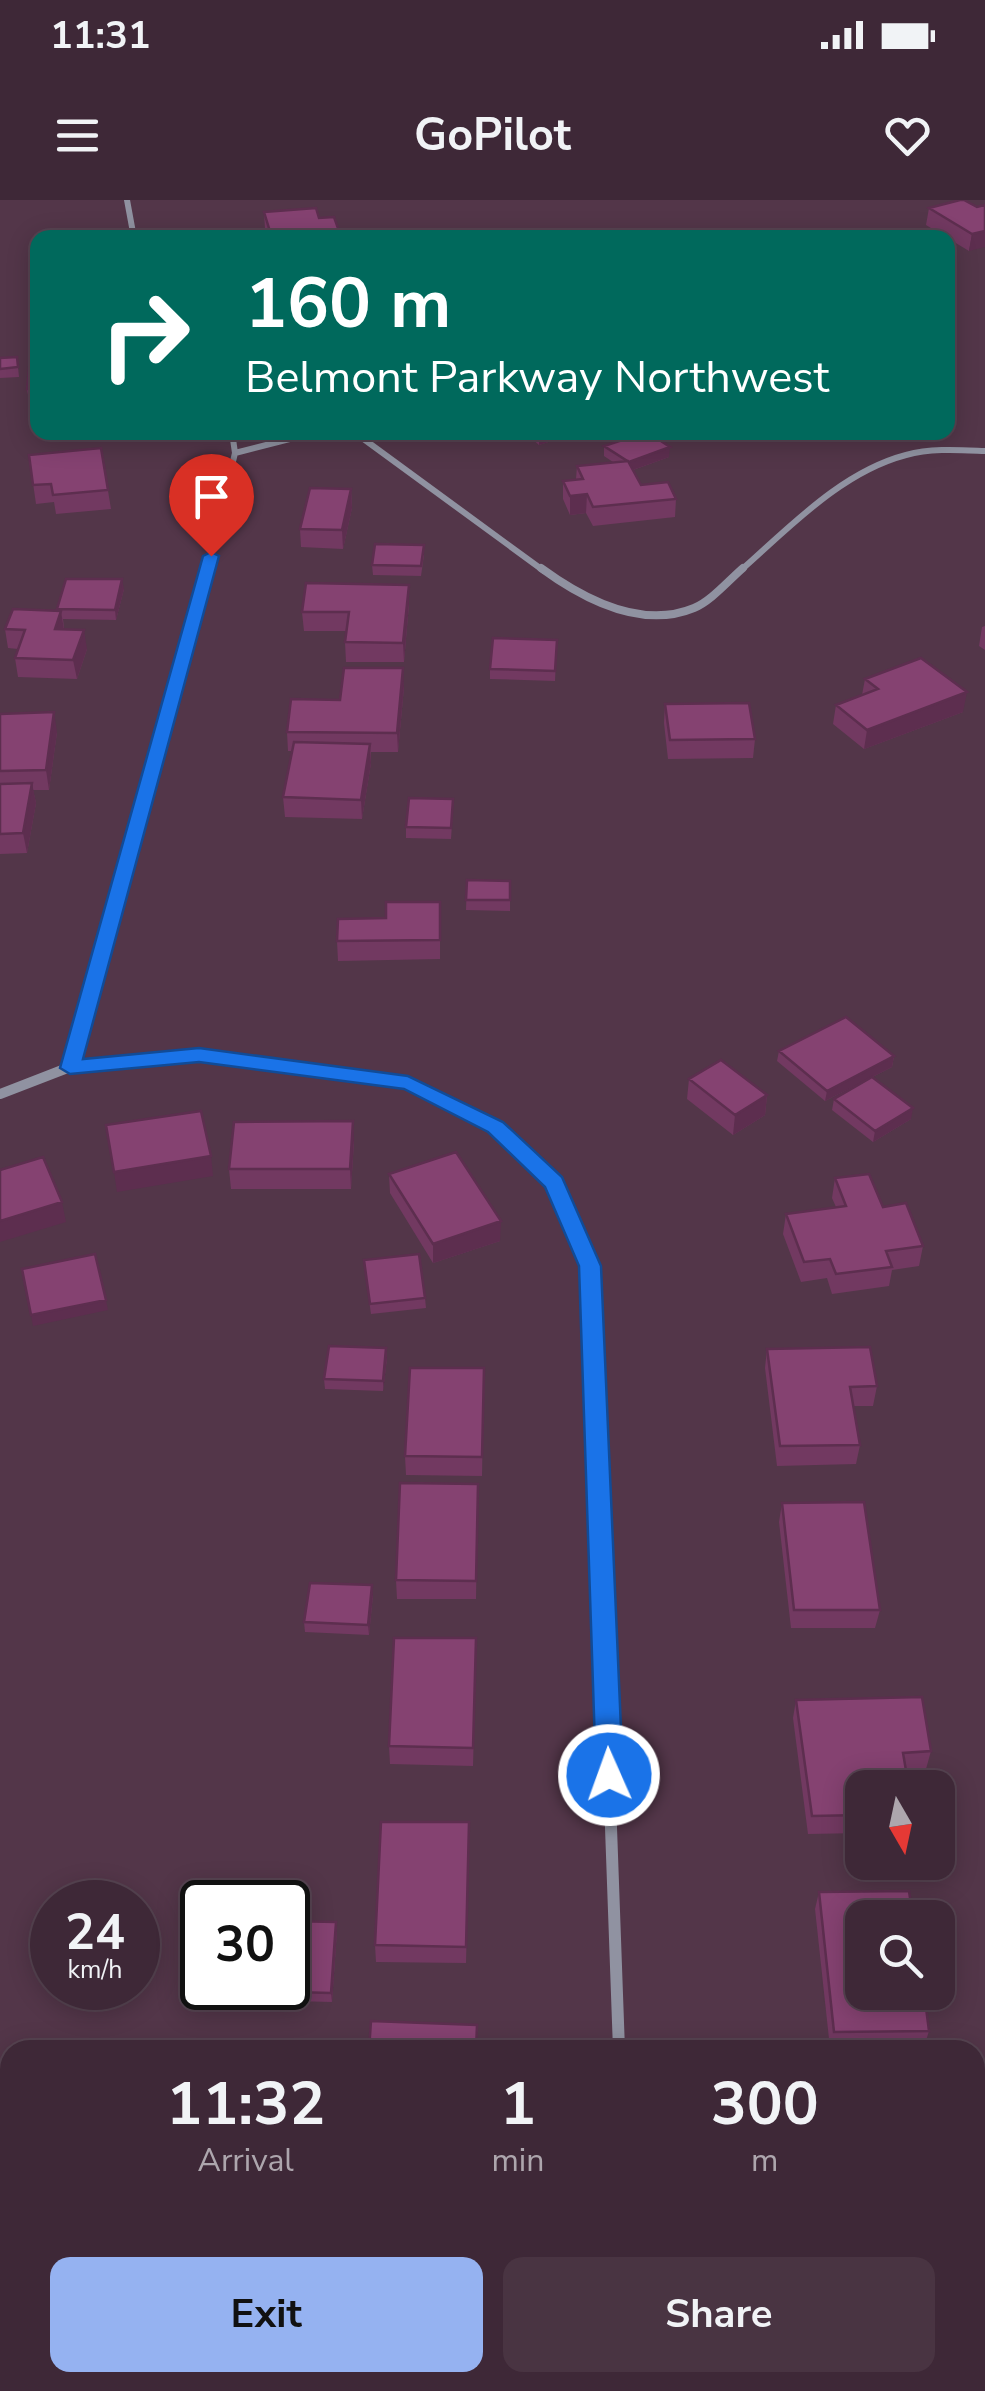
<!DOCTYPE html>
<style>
body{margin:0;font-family:"Nunito Sans",sans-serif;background:#493442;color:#f1f3f6;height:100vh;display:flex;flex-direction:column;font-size:38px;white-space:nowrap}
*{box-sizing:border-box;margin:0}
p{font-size:32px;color:#ada6ad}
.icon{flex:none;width:55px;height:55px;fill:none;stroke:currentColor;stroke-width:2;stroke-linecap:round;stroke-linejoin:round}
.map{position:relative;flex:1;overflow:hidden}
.panel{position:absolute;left:0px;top:1840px;width:985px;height:352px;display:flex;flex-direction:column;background:#3e2837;border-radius:30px 30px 0 0;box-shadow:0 5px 25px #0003,0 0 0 2px #574452}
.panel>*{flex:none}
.guide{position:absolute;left:30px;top:30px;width:925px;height:210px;border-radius:20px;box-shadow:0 5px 25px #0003,0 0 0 2px #574452;background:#00695c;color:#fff;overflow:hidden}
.needle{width:65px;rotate:171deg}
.buttons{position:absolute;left:845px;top:1570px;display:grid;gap:20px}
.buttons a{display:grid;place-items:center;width:110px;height:110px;border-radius:20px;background:#3e2837;box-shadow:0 5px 25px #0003,0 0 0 2px #574452;font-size:50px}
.speed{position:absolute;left:30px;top:1680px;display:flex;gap:20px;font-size:50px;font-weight:700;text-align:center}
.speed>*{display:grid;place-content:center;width:130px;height:130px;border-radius:50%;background:#3e2837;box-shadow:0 5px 25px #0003,0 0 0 2px #574452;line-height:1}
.speed small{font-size:25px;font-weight:400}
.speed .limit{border:5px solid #111;border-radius:15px;background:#fff;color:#111}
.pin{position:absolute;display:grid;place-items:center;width:85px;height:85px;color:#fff;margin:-102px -42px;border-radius:50% 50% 50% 0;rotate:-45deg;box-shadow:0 0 10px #0007}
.pin .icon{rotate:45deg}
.me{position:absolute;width:110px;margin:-55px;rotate:358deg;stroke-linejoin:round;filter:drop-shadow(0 0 8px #0008)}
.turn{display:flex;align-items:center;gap:35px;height:210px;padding:0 50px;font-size:45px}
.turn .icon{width:130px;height:130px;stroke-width:2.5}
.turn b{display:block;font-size:70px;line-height:85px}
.eta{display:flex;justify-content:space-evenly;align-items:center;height:170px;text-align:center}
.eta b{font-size:60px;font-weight:700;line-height:70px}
.button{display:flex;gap:20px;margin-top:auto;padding:20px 50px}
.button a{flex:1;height:115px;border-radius:20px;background:#95b2f1;color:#111;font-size:40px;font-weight:700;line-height:115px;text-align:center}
.button a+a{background:#493442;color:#f1f3f6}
.status{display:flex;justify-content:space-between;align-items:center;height:70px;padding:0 50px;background:#3e2837;direction:ltr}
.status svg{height:28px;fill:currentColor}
header{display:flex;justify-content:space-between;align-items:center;height:130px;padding:0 50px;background:#3e2837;font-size:45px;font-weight:700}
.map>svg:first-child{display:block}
</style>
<div class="status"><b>11:31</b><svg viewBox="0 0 49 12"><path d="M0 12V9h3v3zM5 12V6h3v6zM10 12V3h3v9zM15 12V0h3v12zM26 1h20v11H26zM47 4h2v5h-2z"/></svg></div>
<header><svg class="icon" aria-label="menu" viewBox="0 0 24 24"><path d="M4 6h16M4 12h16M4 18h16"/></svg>GoPilot<svg class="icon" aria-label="heart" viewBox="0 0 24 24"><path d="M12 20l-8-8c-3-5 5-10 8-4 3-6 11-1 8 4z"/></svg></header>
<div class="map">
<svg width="985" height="2191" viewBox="0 0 985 2191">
<rect width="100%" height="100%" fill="#533649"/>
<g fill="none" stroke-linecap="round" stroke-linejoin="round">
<!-- minor-far3 -->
<path stroke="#9092a1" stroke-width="6" d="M 127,0 L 134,38
M 354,232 L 544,371
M 235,253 L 317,232
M 207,371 L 235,253 L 232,232
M 740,371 C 789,328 841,272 906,255 C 932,248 959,250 985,251"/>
<!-- minor-far2 -->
<path stroke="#9092a1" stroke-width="8" d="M 541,368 C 582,398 641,430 694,408 C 711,401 728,381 743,368
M 77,840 L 208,368"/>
<!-- minor-far1 -->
<path stroke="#9092a1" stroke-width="10" d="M 70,867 L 199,855 L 408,883 L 495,927 L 554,983 L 590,1067 L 604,1436
M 0,894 L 70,867 L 78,838"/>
<!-- minor -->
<path stroke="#9092a1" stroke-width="12" d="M 604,1433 L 619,1850
M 632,2182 L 632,2191"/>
</g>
<!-- wall -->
<path fill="#723961" d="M 977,7 L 969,51 L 926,25 L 929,8 Z
M 264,12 L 339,31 L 340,38 L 267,38 L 265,29 Z
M 38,96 L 38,156 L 33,156 L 30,138 Z
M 17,157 L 19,177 L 0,178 L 0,158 Z
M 38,159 L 38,207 L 30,207 L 27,189 Z
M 524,232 L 580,232 L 539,245 Z
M 604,246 L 669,257 L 633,270 L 641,285 L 676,299 L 675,317 L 593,326 L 586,313 L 570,315 L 563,299 L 563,281 L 576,279 L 577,266 L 613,262 L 604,256 Z
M 101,248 L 111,309 L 56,314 L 54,302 L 36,304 L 29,255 Z
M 351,289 L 352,308 L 343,349 L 301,347 L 300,329 Z
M 424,355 L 421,376 L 373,375 L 372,365 Z
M 124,389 L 116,420 L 63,419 L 64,429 L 87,449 L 77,479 L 18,477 L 15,458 L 18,449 L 8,448 L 5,429 L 57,410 L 57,409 Z
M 409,404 L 404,462 L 346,462 L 345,442 L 346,431 L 304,431 L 302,412 Z
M 985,426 L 985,450 L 979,446 L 982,427 Z
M 557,440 L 555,481 L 490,479 L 490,469 Z
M 865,479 L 963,512 L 864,549 L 833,524 L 836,505 L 862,495 Z
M 404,487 L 398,552 L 371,552 L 371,563 L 362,619 L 285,617 L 283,597 L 292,551 L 288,551 L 287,532 L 340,500 Z
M 665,504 L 755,539 L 753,558 L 668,559 L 664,523 Z
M 0,514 L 57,532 L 49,590 L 33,590 L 36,603 L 27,653 L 0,654 Z
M 453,609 L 451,639 L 406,638 L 406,627 Z
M 467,680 L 510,681 L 510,711 L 466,710 Z
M 440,702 L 440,759 L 338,761 L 337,741 L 386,718 Z
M 779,851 L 894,856 L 892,867 L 825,901 L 777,861 Z
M 689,879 L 767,895 L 765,915 L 733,935 L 687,899 Z
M 834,899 L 911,919 L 873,942 L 832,910 Z
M 354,941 L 351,989 L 231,989 L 229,969 Z
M 389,974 L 500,1041 L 433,1063 L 390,993 Z
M 835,978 L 883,1007 L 923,1046 L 919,1066 L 892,1070 L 889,1086 L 832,1094 L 827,1078 L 801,1082 L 783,1034 L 786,1014 L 836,1007 L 832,998 Z
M 365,1071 L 425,1098 L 426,1108 L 371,1114 Z
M 386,1148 L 387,1158 L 383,1191 L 325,1189 L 324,1179 Z
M 767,1149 L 877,1186 L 873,1206 L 853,1206 L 860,1245 L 856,1264 L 777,1266 L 765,1168 Z
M 484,1168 L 482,1276 L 406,1275 L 405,1256 Z
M 478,1284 L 476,1399 L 397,1399 L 396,1380 Z
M 782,1303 L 880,1410 L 875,1428 L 791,1428 L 779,1322 Z
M 373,1395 L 369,1435 L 305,1432 L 304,1422 Z
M 476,1457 L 473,1566 L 390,1564 L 389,1546 Z
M 796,1500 L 931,1551 L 926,1569 L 906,1570 L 862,1588 L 862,1633 L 808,1634 L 793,1518 Z
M 469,1640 L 466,1763 L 376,1762 L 375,1745 Z
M 819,1692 L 929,1831 L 924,1847 L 830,1848 L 815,1709 Z
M 337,1731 L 332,1802 L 251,1800 L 249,1791 Z"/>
<!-- shaded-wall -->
<path fill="#5d2e4f" d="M 339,31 L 340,38 L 327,38 L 327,32 Z
M 985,31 L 985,47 L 969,51 L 972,34 Z
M 539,232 L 580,232 L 539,245 Z
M 670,247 L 669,257 L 627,272 L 627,262 Z
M 351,289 L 352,308 L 343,349 L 342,330 Z
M 587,294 L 586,313 L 570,315 L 570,296 Z
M 122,379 L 124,389 L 116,420 L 115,410 Z
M 409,385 L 409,404 L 404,462 L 403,443 Z
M 61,411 L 64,430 L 55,429 Z
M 84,430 L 87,449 L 77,479 L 73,460 Z
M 403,468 L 404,487 L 398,552 L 397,533 Z
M 967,492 L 963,512 L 864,549 L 867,530 Z
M 54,512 L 57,532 L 49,590 L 46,570 Z
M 370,544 L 371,563 L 362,619 L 361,600 Z
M 32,583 L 36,603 L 27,653 L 23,633 Z
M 894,856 L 892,867 L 825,901 L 827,891 Z
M 767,895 L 765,915 L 733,935 L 735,915 Z
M 913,908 L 911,919 L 873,942 L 875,931 Z
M 353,921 L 354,941 L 351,989 L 350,969 Z
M 211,956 L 213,976 L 117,992 L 114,972 Z
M 62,1002 L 66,1022 L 0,1042 L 0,1021 Z
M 501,1021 L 500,1041 L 433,1063 L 433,1044 Z
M 106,1100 L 108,1110 L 33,1126 L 31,1115 Z
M 386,1148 L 387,1158 L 383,1191 L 383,1181 Z
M 372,1385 L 373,1395 L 369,1435 L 368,1425 Z
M 336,1722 L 337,1731 L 332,1802 L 331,1793 Z"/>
<!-- building -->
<path fill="#854271" stroke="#5d2e4f" stroke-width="2.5" d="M 960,0 L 964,0 L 977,7 L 985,5 L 985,31 L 972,34 L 929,8 Z
M 316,8 L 319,18 L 334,17 L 339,31 L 327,32 L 329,38 L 272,38 L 264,12 Z
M 919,33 L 926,38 L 901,38 Z
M 38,96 L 38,138 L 30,138 L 30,97 Z
M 17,157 L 18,167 L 0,169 L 0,158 Z
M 30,159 L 38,159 L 38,188 L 27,189 Z
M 647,232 L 670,247 L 629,262 L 604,246 Z
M 101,248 L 108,290 L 53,295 L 51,284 L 33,285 L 29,255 Z
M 628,261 L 641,285 L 668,282 L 676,299 L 593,307 L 587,294 L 570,296 L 563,281 L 583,279 L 577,266 Z
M 310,288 L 351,289 L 342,330 L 300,329 Z
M 375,344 L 424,345 L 421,366 L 372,365 Z
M 66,379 L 122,379 L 115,410 L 57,409 Z
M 306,383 L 409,385 L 403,443 L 345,442 L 349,412 L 302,412 Z
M 13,409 L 61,411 L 55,429 L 84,430 L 73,460 L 15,458 L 25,430 L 5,429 Z
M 493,438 L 557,440 L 555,471 L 490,469 Z
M 921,458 L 967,492 L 867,530 L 836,505 L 878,489 L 865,479 Z
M 344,468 L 403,468 L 397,533 L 287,532 L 291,499 L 340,500 Z
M 749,503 L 755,539 L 670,540 L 665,504 Z
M 54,512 L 46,570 L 0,571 L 0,514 Z
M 294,542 L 370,544 L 361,600 L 283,597 Z
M 32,583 L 23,633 L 0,634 L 0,584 Z
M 409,598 L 453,599 L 451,628 L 406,627 Z
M 467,680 L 510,681 L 510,700 L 466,700 Z
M 386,702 L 440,702 L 440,740 L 337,741 L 338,719 L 386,718 Z
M 846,817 L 894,856 L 827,891 L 779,851 Z
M 721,860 L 767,895 L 735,915 L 689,879 Z
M 872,877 L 913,908 L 875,931 L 834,899 Z
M 201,911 L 211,956 L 114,972 L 106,925 Z
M 353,921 L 350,969 L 229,969 L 234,922 Z
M 456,952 L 501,1021 L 433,1044 L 389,974 Z
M 43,957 L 62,1002 L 0,1021 L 0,970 Z
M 869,974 L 883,1007 L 906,1003 L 923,1046 L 886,1051 L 892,1067 L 836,1074 L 830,1059 L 804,1062 L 786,1014 L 846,1006 L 835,978 Z
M 95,1054 L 106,1100 L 31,1115 L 22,1069 Z
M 419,1054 L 425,1098 L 370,1104 L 364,1060 Z
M 329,1146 L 386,1148 L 383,1181 L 324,1179 Z
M 870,1147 L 877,1186 L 850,1187 L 860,1245 L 780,1246 L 767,1149 Z
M 410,1168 L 484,1168 L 482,1257 L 405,1256 Z
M 400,1283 L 478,1284 L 476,1381 L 396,1380 Z
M 864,1302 L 880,1410 L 794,1410 L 782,1303 Z
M 310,1383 L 372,1385 L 368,1425 L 304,1422 Z
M 394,1438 L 476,1438 L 473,1548 L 389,1546 Z
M 922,1497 L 931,1551 L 903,1553 L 909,1588 L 862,1588 L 862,1615 L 812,1616 L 796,1500 Z
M 381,1622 L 469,1622 L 466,1747 L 375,1745 Z
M 909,1691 L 913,1718 L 862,1718 L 862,1792 L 924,1792 L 929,1831 L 834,1832 L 819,1692 Z
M 288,1721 L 336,1722 L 331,1793 L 249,1791 L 249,1788 L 288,1788 Z
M 371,1821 L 477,1825 L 476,1850 L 369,1850 Z
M 315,2182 L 461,2182 L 461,2191 L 314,2191 Z"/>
<!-- route -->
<path fill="#1a73e8" stroke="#114b97" stroke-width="2.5" d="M 211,352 L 219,356 L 83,859 L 199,848 L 408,876 L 503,922 L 562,977 L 601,1066 L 623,1575 L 619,1583 L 609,1587 L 600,1583 L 596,1575 L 579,1066 L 545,987 L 488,932 L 404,889 L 199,862 L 70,874 L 60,868 L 203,356 Z"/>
</svg>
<div class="buttons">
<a><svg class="needle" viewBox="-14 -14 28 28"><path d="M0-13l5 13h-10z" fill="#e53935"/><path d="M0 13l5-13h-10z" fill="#ada6ad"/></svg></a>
<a><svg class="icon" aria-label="search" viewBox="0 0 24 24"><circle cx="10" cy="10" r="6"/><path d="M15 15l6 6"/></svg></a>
</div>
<div class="speed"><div>24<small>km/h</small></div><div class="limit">30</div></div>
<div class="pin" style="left:211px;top:356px;background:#d93025"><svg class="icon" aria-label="arrive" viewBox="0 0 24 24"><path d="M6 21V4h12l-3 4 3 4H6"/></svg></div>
<svg class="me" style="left:609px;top:1575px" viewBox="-20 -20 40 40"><circle r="17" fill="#1a73e8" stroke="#fff" stroke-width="3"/><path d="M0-11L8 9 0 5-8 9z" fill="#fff"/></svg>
<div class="guide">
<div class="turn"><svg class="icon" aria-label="right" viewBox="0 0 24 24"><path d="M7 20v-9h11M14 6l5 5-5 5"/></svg><div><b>160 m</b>Belmont Parkway Northwest</div></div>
</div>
<section class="panel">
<div class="eta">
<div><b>11:32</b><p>Arrival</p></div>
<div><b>1</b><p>min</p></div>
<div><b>300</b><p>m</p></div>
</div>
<div class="button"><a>Exit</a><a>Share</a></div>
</section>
</div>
